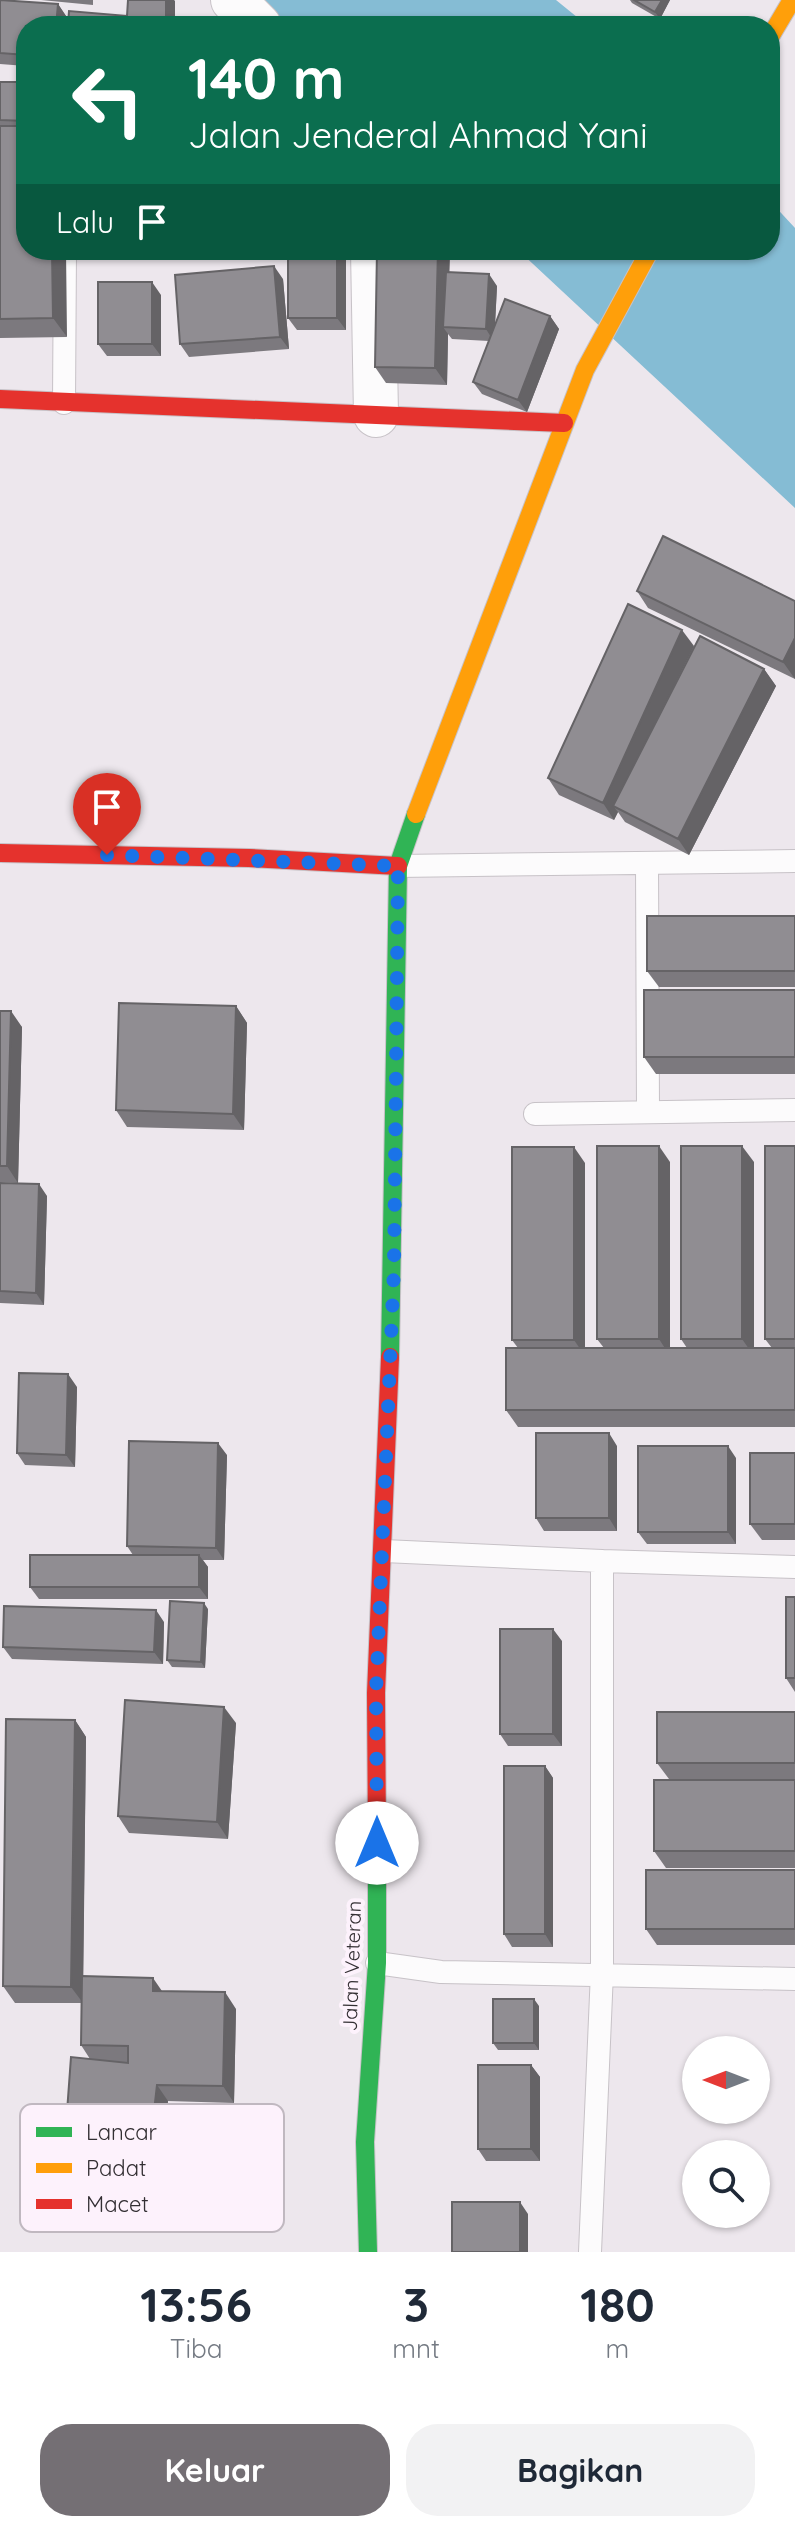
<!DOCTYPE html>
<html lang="id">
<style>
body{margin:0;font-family:Quicksand,sans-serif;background:#f2f2f3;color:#1f2937;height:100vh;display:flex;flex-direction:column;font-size:30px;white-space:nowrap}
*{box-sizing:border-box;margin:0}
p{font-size:26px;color:#747a83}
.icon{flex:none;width:44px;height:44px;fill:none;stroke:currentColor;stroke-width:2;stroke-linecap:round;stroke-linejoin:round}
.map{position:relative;height:2252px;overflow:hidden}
.sheet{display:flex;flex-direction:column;background:#fff;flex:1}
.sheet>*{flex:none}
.banner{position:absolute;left:16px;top:16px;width:764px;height:244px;border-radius:32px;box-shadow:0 2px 6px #0004;background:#0b6e4f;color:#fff;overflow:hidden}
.needle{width:52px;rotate:270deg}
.buttons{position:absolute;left:682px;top:2036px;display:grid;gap:16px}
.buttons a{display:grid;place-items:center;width:88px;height:88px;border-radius:50%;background:#fff;box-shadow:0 2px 6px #0004;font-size:40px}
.pin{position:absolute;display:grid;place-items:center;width:68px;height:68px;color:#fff;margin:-82px -34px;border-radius:50% 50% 50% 0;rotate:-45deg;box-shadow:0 0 8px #0007}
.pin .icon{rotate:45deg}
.me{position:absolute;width:88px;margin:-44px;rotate:0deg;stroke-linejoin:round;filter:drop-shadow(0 0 6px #0008)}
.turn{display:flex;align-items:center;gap:28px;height:168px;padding:0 40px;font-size:36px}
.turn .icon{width:104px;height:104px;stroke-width:2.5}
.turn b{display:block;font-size:56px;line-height:68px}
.then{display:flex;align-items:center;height:76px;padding:0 40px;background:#0003;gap:16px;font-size:30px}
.eta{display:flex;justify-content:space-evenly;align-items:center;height:136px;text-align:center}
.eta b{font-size:48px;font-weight:700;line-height:56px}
.cta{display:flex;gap:16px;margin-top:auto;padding:16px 40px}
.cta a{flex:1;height:92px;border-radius:32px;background:#746f74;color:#fff;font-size:32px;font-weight:700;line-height:92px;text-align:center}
.cta a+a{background:#f2f2f3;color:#1f2937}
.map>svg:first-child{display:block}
</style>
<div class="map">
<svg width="795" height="2252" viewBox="0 0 795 2252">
<rect width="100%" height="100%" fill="#ede7ed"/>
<!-- water -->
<path fill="#85bcd4" d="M 250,0 L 556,0 L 588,26 L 277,26 Z
M 770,201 L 795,228 L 795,508 L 518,250 L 770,250 Z"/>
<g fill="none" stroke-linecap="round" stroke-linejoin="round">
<defs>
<path id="lane" d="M 64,403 L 65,250
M 647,863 L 648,1111
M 398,866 L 795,861
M 535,1114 L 795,1110
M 384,1551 L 602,1561
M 377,1963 L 441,1972 L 795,1979
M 590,2252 L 602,1972 L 602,1561 L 795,1567"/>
<path id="street" d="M 233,0 L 259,26
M 373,250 L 376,415"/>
<path id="fast" d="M 390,1357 L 398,866 L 416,814
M 368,2252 L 365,2142 L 377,1963 L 377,1841"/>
<path id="slow" d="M 770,37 L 792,0
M 416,814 L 585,370 L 650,250"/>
<path id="jam" d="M 0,399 L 564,423
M 0,853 L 249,858 L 398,866
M 377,1841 L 376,1693 L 390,1357"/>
</defs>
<!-- lane casing -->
<use href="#lane" stroke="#c7c2c7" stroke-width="24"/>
<!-- street casing -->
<use href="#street" stroke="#c7c2c7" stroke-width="46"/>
<!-- fast casing -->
<use href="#fast" stroke="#c7c2c7" stroke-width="20"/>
<!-- slow casing -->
<use href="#slow" stroke="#c7c2c7" stroke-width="20"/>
<!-- jam casing -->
<use href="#jam" stroke="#c7c2c7" stroke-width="20"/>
<!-- lane -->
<use href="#lane" stroke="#fcfbfc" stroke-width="22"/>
<!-- street -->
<use href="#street" stroke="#fcfbfc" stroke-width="44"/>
<!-- fast -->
<use href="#fast" stroke="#30b455" stroke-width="18"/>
<!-- slow -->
<use href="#slow" stroke="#ff9f0a" stroke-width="18"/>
<!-- jam -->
<use href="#jam" stroke="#e5322d" stroke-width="18"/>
</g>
<!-- wall -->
<path fill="#7c797e" d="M 0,0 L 58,4 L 66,16 L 66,26 L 26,26 L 26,66 L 0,64 Z
M 41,0 L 93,0 L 93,5 Z
M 630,0 L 670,0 L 660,19 L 632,3 Z
M 0,82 L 26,82 L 26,250 L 67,337 L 0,338 Z
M 346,250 L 346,330 L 297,330 L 288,318 Z
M 377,250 L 450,250 L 449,272 L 497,286 L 495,326 L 550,316 L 559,329 L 527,412 L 482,394 L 473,382 L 489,341 L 452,339 L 448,334 L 447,385 L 386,383 L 375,367 Z
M 283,279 L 289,349 L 189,357 L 180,344 Z
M 161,295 L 161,356 L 107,356 L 98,344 Z
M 637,591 L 795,601 L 795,679 L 648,608 Z
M 694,646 L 764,669 L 776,686 L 689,855 L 625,822 L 618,812 L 614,820 L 559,795 L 548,778 Z
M 795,916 L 795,987 L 659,987 L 647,971 Z
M 795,990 L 795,1074 L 656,1074 L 644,1057 Z
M 236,1006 L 247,1023 L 244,1130 L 127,1127 L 116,1110 Z
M 0,1011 L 22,1027 L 18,1183 L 0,1182 Z
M 795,1146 L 795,1427 L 518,1427 L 506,1410 L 518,1348 L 512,1340 L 585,1163 L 585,1348 L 604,1348 L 597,1339 L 670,1162 L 670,1348 L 687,1348 L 681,1339 L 754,1162 L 754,1348 L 772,1348 L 765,1339 Z
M 0,1183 L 47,1196 L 44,1305 L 0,1303 Z
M 77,1387 L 75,1467 L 25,1465 L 17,1453 Z
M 617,1446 L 617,1531 L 544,1531 L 536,1518 Z
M 795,1453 L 795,1540 L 762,1540 L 750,1524 Z
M 227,1455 L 224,1560 L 203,1560 L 208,1567 L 208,1599 L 39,1599 L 30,1587 L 133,1555 L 127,1546 Z
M 736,1458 L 736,1544 L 647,1544 L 638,1532 Z
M 795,1597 L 795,1692 L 786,1678 Z
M 208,1609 L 205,1668 L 172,1667 L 167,1660 Z
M 164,1622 L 163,1664 L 12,1659 L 3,1647 Z
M 562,1641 L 562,1746 L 508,1746 L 500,1734 Z
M 795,1712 L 795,1779 L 669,1779 L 657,1763 Z
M 75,1720 L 86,1737 L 83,1976 L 162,1991 L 236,2009 L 234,2103 L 168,2101 L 164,2137 L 78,2128 L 67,2112 L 90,2059 L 81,2045 L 82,2003 L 15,2003 L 3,1986 Z
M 236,1723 L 228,1839 L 129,1833 L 118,1816 Z
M 545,1766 L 553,1778 L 553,1947 L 512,1947 L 504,1934 Z
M 795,1780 L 795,1868 L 666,1868 L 654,1851 Z
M 795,1870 L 795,1945 L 657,1945 L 646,1929 Z
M 539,2006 L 539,2050 L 498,2050 L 493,2043 Z
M 531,2065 L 540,2077 L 540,2161 L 486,2161 L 478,2149 Z"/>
<!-- shaded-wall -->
<path fill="#656366" d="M 166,0 L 174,0 L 175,1 L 175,26 L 166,26 Z
M 662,0 L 670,0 L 660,19 L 655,12 Z
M 58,4 L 66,16 L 66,26 L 56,26 Z
M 52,250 L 66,250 L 67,337 L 53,318 Z
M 337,250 L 346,250 L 346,330 L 337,318 Z
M 438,250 L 450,250 L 448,327 L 443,327 L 448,334 L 447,385 L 435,368 Z
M 274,266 L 283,279 L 289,349 L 280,337 Z
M 489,274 L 497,286 L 494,342 L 486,329 Z
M 152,282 L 161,295 L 161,356 L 152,344 Z
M 550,316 L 559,329 L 527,412 L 518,400 Z
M 682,630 L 694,646 L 613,806 L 618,812 L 614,820 L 603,803 Z
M 795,638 L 795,679 L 783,662 Z
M 764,669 L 776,686 L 689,855 L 678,839 Z
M 236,1006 L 247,1023 L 244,1130 L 233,1114 Z
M 11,1011 L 22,1027 L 18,1183 L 7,1166 Z
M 659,1146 L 670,1162 L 670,1356 L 659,1339 Z
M 742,1146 L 754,1162 L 754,1356 L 742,1339 Z
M 574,1147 L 585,1163 L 585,1356 L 574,1340 Z
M 39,1184 L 47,1196 L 44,1305 L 36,1293 Z
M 68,1374 L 77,1387 L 75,1467 L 66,1455 Z
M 609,1433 L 617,1446 L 617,1531 L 609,1518 Z
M 218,1443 L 227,1455 L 224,1560 L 216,1548 Z
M 728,1446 L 736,1458 L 736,1544 L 728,1532 Z
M 199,1555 L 208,1567 L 208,1599 L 199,1587 Z
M 204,1603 L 208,1609 L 205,1668 L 201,1662 Z
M 156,1610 L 164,1622 L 163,1664 L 154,1652 Z
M 553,1629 L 562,1641 L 562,1746 L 553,1734 Z
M 224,1707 L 236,1723 L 228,1839 L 217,1822 Z
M 75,1720 L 86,1737 L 83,2003 L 71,1987 Z
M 545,1766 L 553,1778 L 553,1947 L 545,1934 Z
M 153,1978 L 164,1994 L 153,1991 Z
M 225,1992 L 236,2009 L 234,2103 L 223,2086 Z
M 534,1999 L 539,2006 L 539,2050 L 534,2043 Z
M 531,2065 L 540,2077 L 540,2161 L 531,2149 Z
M 157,2085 L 168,2101 L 164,2137 L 153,2120 Z
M 520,2202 L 528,2214 L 528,2252 L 520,2252 Z"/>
<!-- building -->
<path fill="#908d92" stroke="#656366" stroke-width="2" d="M 0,0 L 58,4 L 56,26 L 26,26 L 26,55 L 0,53 Z
M 128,0 L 166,0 L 166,26 L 68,26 L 69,11 L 127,16 Z
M 634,0 L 662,0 L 655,12 Z
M 180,20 L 233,20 L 233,26 L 180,26 Z
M 0,82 L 26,82 L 26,121 L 0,120 Z
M 0,126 L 26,126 L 26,250 L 52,250 L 53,318 L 0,319 Z
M 288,250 L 337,250 L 337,318 L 288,318 Z
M 377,250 L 438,250 L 435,368 L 375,367 Z
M 274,266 L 280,337 L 180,344 L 175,275 Z
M 446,272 L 489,274 L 486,329 L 443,327 Z
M 98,282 L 152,282 L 152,344 L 98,344 Z
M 505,299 L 550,316 L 518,400 L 473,382 Z
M 663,536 L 795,601 L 795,638 L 783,662 L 637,591 Z
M 628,604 L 682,630 L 603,803 L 548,778 Z
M 700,636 L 764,669 L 678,839 L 613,806 Z
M 647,916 L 795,916 L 795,971 L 647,971 Z
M 644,990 L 795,990 L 795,1057 L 644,1057 Z
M 119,1003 L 236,1006 L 233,1114 L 116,1110 Z
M 0,1011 L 11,1011 L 7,1166 L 0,1166 Z
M 597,1146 L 659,1146 L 659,1339 L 597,1339 Z
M 681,1146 L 742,1146 L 742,1339 L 681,1339 Z
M 765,1146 L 795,1146 L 795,1339 L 765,1339 Z
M 512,1147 L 574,1147 L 574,1340 L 512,1340 Z
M 0,1183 L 39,1184 L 36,1293 L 0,1291 Z
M 506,1348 L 795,1348 L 795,1410 L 506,1410 Z
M 19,1373 L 68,1374 L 66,1455 L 17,1453 Z
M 536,1433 L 609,1433 L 609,1518 L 536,1518 Z
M 129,1441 L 218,1443 L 216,1548 L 127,1546 Z
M 638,1446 L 728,1446 L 728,1532 L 638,1532 Z
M 750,1453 L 795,1453 L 795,1524 L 750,1524 Z
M 30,1555 L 199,1555 L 199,1587 L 30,1587 Z
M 786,1597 L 795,1597 L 795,1678 L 786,1678 Z
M 170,1601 L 204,1603 L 201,1662 L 167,1660 Z
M 4,1606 L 156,1610 L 154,1652 L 3,1647 Z
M 500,1629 L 553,1629 L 553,1734 L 500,1734 Z
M 125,1700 L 224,1707 L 217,1822 L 118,1816 Z
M 657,1712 L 795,1712 L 795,1763 L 657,1763 Z
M 6,1719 L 75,1720 L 71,1987 L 3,1986 Z
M 504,1766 L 545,1766 L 545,1934 L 504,1934 Z
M 654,1780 L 795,1780 L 795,1851 L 654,1851 Z
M 646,1870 L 795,1870 L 795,1929 L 646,1929 Z
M 82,1976 L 153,1978 L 153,1991 L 225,1992 L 223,2086 L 157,2085 L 153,2120 L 67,2112 L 71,2057 L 128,2063 L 128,2046 L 81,2045 Z
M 493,1999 L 534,1999 L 534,2043 L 493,2043 Z
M 478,2065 L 531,2065 L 531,2149 L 478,2149 Z
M 452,2202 L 520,2202 L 520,2252 L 452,2252 Z"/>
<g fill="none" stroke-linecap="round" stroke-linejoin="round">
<!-- route -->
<path stroke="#1a73e8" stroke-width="14" stroke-dasharray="0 25.2" d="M 107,855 L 398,866 L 394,1268 L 376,1693 L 377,1843"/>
</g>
<g text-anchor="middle" stroke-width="8" stroke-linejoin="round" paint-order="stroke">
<!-- street labels -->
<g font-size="20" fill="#332f33" stroke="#fdf2fc">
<text transform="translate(352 1966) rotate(-88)" y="7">Jalan Veteran</text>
</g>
</g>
<!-- legend -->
<rect x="20" y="2104" width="264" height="128" rx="12" fill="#fdf2fc" stroke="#c0b8c0" stroke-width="2"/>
<rect x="36" y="2127" width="36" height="10" fill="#30b455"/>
<rect x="36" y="2163" width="36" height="10" fill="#ff9f0a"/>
<rect x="36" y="2199" width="36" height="10" fill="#e5322d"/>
<g font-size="22" fill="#332f33">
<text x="86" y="2140">Lancar</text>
<text x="86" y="2176">Padat</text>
<text x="86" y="2212">Macet</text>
</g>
</svg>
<div class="buttons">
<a><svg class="needle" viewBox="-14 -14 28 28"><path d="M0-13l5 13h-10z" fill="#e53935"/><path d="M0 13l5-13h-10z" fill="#747a83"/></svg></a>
<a><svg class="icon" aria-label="search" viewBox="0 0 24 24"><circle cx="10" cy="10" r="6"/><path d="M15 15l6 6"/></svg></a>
</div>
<div class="pin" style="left:107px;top:855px;background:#d93025"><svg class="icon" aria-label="arrive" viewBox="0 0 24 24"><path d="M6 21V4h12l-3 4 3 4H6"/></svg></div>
<svg class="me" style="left:377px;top:1843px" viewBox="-20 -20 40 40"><circle r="19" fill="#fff"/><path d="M0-13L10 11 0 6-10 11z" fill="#1a73e8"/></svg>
<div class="banner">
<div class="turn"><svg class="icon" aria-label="left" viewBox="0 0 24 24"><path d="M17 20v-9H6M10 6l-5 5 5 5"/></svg><div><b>140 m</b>Jalan Jenderal Ahmad Yani</div></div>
<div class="then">Lalu<svg class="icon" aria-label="arrive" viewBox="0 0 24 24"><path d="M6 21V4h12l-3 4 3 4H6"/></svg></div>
</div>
</div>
<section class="sheet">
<div class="eta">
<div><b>13:56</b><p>Tiba</p></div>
<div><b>3</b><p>mnt</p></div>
<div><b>180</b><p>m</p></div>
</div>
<div class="cta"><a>Keluar</a><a>Bagikan</a></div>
</section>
